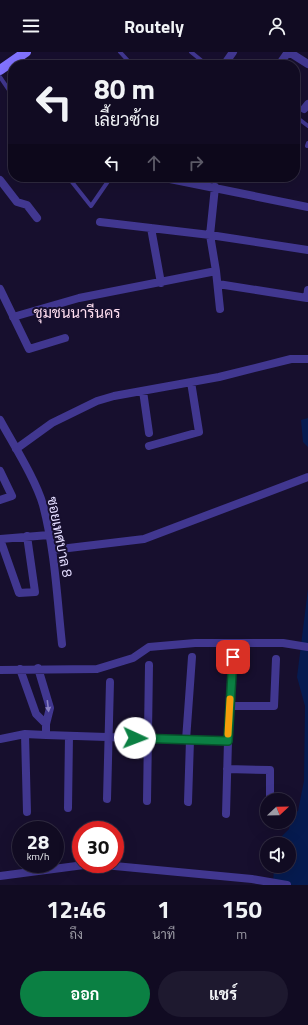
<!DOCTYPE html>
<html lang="th">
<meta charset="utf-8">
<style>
body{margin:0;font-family:"Titillium Web",Sarabun,sans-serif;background:#1e192f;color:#f1f3f6;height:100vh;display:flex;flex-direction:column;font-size:15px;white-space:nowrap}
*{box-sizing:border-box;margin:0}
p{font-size:13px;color:#9c9ba5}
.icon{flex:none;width:22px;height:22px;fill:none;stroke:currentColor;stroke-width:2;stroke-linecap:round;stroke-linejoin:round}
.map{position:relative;height:833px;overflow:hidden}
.panel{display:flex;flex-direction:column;background:#110b22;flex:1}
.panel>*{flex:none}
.guide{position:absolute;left:8px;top:8px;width:292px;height:122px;border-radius:16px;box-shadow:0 4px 16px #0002,0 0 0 1px #302b40;background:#110b22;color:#f1f3f6;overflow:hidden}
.needle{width:26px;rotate:68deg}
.fabs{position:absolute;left:260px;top:741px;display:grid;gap:8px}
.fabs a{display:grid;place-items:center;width:36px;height:36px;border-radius:50%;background:#110b22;box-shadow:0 4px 16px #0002,0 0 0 1px #302b40;font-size:20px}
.speed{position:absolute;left:12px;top:769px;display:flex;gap:8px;font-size:20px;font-weight:700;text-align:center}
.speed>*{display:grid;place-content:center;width:52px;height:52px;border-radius:50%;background:#110b22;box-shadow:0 4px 16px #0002,0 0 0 1px #302b40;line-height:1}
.speed small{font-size:10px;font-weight:400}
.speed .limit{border:6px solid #d22;background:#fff;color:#111}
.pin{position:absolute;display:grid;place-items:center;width:34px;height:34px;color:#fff;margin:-17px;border-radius:8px;box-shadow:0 2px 6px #0006}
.me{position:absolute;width:44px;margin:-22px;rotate:92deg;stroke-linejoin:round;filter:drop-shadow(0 0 3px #0008)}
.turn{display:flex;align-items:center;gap:14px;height:84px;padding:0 20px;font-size:18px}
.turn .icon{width:52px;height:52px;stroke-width:2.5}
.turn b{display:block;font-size:28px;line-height:34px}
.lanes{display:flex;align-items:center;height:38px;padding:0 20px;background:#0003;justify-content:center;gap:20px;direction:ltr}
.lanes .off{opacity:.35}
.eta{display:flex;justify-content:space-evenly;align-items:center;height:68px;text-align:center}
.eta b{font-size:24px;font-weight:700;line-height:28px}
.primary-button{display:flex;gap:8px;margin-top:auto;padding:8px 20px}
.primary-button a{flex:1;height:46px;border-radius:24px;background:#0b8043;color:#fff;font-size:16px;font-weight:700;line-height:46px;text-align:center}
.primary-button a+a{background:#1e192f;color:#f1f3f6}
header{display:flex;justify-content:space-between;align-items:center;height:52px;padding:0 20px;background:#110b22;font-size:18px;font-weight:700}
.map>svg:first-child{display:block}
</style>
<header><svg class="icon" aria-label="menu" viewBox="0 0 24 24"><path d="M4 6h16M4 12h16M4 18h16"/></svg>Routely<svg class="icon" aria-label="person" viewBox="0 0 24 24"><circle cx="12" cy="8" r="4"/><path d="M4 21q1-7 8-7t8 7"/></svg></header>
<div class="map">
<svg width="308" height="833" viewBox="0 0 308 833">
<rect width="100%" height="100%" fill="#170f2e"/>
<!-- water -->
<path fill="#061b50" d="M 308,366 L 308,395 L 303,390 L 301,368 Z
M 308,537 L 308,833 L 273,833 L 274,814 L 289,814 L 289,792 L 278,792 L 279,787 L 289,777 L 293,762 L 298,759 L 304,729 L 305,654 L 297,625 Z"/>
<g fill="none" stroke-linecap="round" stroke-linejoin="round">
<!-- service -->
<path stroke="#413790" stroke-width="4" d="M 120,0 L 132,13
M 191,0 L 207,13
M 0,25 L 13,44
M 295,64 L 308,74
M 307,94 L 308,91
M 68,125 L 91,154 L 111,125"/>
<!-- minor -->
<path stroke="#413790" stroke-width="8" d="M 289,0 L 308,12
M 224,13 L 233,0
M 279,13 L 288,0
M 304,57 L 308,52
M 165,126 L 308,155
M 0,128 L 17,150 L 27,153 L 37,166
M 215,135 L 210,183 L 216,219 L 220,257
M 100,170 L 210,183 L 308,198
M 151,176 L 161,231
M 218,232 L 307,246 L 308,238
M 0,237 L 29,297 L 65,286
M 13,265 L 79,246 L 216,219
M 143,339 L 149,381
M 0,368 C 13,392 36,428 43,453 C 55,498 57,546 62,592
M 149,394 L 199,380 L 191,330
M 16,397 L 52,371 L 97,349 L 114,344 L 219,325 L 291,307 L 308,307
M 0,419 L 12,444 L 0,448
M 0,487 L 19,541 L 35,540 L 27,484
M 0,487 L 49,483
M 52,498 L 144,487 L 308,425
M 20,617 L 36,662 L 46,672 L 50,656 L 38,616
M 0,618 L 97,617 L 133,606 L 149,595 L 195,591 L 283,591 L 308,595
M 230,654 L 274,654 L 276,607
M 46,672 L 46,683 L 228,689
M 25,682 L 27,760
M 0,687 L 25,682 L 46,683
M 186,688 L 192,605
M 227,717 L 270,718 L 270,748
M 107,747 L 110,630
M 147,749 L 149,613
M 188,750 L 190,688
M 68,756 L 69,684
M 226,762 L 228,689 L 233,605
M 0,824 L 84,813 L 104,813 L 252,827 L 287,833"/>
<!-- secondary -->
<path stroke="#8273ff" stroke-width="10" d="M 0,18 L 26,0"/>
</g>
<!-- one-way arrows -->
<defs><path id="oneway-solid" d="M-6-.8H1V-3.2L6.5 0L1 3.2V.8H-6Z"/></defs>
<use fill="#8a81c2" href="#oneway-solid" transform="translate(48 654) rotate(83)"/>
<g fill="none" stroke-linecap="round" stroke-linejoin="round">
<defs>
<path id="route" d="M 135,686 L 228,689 L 233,605"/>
</defs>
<!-- route casing -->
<use href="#route" stroke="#07532c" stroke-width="10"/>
<!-- route -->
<use href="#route" stroke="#0b8043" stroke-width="7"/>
<!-- slow -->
<path stroke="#f59e0b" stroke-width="7" d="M 228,682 L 230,647"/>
</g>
<g text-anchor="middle" stroke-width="4" stroke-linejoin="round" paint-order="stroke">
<!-- street labels -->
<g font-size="14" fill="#e3dcff" stroke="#170f2e">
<text transform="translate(60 485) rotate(79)" y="5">ซอยเทศบาล 8</text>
</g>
<!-- neighbourhood labels -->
<g font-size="15" fill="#ffdef0" stroke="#170f2e">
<text x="77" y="266">ชุมชนนารีนคร</text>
</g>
</g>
</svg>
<div class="fabs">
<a><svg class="needle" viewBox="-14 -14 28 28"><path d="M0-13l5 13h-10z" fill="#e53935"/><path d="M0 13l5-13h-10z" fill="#9c9ba5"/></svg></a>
<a><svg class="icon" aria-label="sound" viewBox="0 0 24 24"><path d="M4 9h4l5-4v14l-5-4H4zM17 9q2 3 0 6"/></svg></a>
</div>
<div class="speed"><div>28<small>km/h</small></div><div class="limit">30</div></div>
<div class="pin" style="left:233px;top:605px;background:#d93025"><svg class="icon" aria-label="arrive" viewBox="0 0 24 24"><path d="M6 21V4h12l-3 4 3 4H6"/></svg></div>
<svg class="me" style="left:135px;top:686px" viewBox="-20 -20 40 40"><circle r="19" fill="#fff"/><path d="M0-13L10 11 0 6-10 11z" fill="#0b8043"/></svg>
<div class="guide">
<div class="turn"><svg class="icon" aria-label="left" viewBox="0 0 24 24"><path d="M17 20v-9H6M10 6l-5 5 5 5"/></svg><div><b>80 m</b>เลี้ยวซ้าย</div></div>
<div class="lanes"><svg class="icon" aria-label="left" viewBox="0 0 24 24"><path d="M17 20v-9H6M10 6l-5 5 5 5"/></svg><svg class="icon off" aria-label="ahead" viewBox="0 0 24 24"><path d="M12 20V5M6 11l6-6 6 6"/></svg><svg class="icon off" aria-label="right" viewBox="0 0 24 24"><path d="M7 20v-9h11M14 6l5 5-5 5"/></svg></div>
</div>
</div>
<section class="panel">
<div class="eta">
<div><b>12:46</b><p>ถึง</p></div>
<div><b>1</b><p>นาที</p></div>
<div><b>150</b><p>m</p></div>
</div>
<div class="primary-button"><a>ออก</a><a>แชร์</a></div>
</section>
